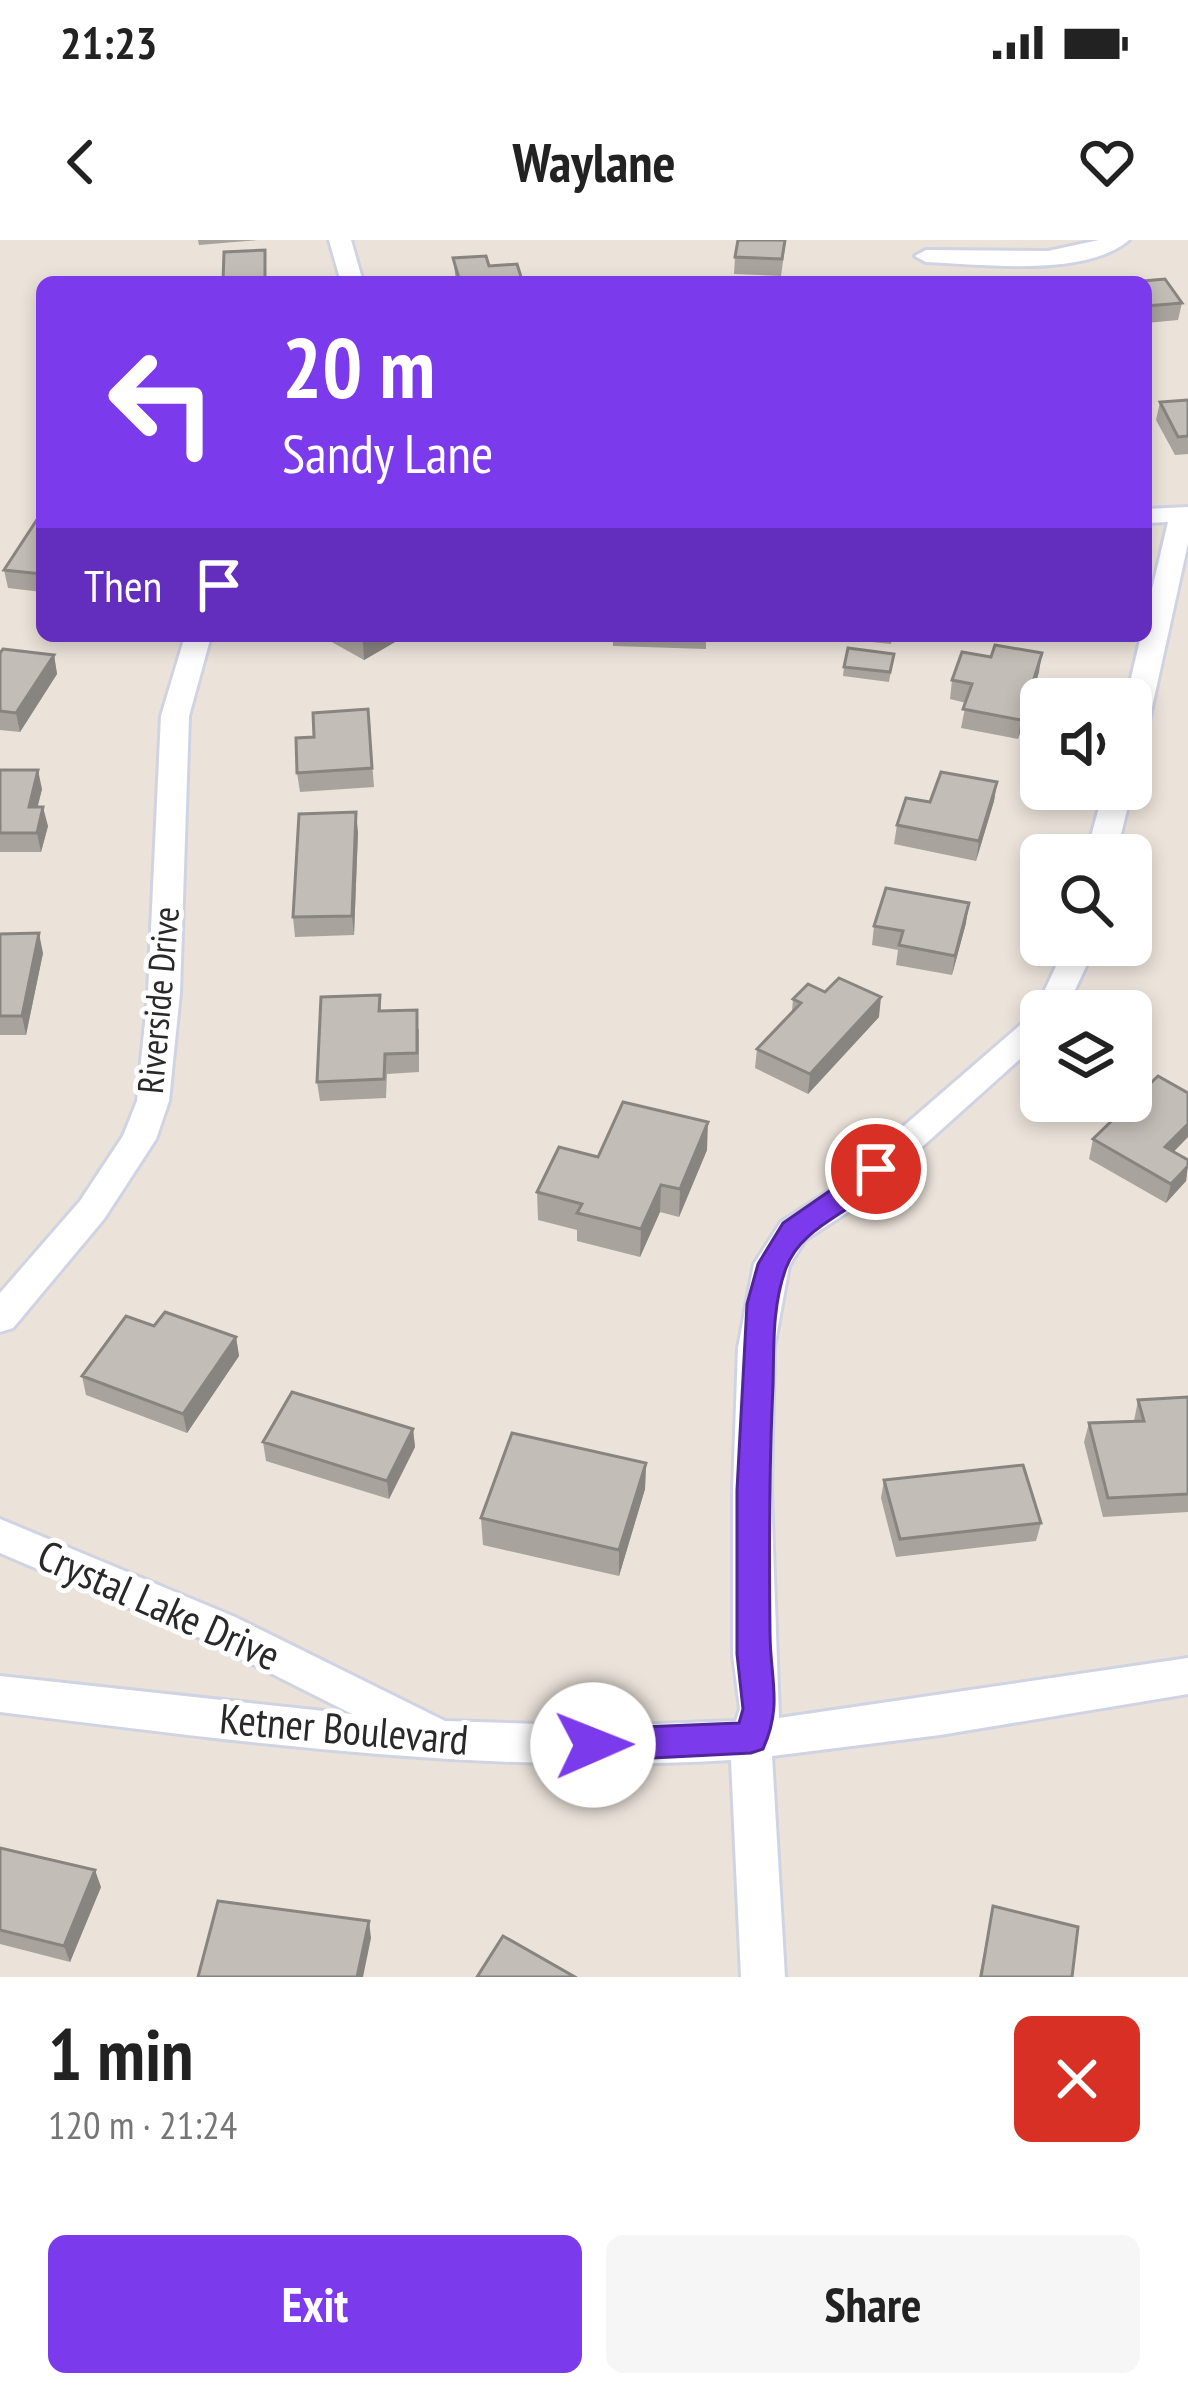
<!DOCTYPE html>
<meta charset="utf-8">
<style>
body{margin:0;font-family:"PT Sans Narrow",sans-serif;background:#f6f6f6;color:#222;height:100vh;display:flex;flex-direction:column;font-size:45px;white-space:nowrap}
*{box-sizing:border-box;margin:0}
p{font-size:39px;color:#767676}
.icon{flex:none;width:66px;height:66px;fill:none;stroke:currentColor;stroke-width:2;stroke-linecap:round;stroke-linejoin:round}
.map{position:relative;height:1737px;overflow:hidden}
.side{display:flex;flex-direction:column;background:#fff;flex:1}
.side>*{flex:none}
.banner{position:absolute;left:36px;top:36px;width:1116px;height:366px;border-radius:18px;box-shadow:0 6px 18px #0003;background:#7c3aed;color:#fff;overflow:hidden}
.tools{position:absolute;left:1020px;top:438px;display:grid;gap:24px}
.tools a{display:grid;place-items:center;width:132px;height:132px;border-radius:18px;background:#fff;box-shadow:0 6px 18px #0003;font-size:60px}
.pin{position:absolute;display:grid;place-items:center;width:102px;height:102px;color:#fff;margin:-51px;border:6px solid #fff;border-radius:50%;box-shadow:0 3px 12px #0007}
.me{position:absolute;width:132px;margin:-66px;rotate:89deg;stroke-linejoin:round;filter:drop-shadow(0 0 9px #0008)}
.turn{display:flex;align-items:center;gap:42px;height:252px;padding:0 48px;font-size:54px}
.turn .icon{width:156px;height:156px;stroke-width:2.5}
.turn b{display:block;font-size:84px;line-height:102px}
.then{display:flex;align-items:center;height:114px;padding:0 48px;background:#0003;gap:24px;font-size:45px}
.round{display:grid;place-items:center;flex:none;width:126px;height:126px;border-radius:18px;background:#f6f6f6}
.overview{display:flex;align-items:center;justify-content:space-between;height:204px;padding:0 48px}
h1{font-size:72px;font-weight:600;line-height:90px}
.primary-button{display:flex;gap:24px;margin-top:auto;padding:24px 48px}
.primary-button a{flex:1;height:138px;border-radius:18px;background:#7c3aed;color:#fff;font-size:48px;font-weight:600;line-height:138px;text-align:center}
.primary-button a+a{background:#f6f6f6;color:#222}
.status{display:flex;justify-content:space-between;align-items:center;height:84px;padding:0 60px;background:#fff;direction:ltr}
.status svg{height:33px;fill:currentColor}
header{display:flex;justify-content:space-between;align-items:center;height:156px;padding:0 48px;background:#fff;font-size:54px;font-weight:600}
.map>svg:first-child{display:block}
</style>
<div class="status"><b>21:23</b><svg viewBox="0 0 49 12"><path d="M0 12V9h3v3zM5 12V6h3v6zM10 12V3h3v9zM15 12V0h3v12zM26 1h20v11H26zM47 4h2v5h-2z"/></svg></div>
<header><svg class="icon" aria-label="back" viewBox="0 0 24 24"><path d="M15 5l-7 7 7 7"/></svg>Waylane<svg class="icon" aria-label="heart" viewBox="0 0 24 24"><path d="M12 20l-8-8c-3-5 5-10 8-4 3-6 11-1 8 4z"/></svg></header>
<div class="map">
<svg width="1188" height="1737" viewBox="0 0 1188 1737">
<rect width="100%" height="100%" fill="#ebe3da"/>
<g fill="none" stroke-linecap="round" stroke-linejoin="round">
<defs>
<path id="street" d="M 329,0 L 351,0 L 363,42 L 341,42 Z
M 1099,0 L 1129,0 C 1085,38 980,24 926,22 L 915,16 L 926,10 L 1048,11 Z
M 1188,267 L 1188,303 L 1145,499 L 1131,507 L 1131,459 L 1126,459 L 1141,396 L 1146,396 L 1146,375 L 1168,282 L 1146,283 L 1146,269 Z
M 185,396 L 211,396 L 189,476 L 180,753 L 169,861 L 156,899 L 104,979 L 13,1088 L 0,1092 L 0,1053 L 80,961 L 123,896 L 137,861 L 148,753 L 161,476 Z
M 1131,547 L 1132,549 L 1116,615 L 1086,615 L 1104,549 Z
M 1066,705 L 1096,705 L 1065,771 L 1041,771 L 1041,800 L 854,968 L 805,1000 L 789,1026 L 774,1108 L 771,1249 L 779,1478 L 1188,1418 L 1188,1454 L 940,1495 L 772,1516 L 785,1737 L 741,1737 L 731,1520 C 486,1535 242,1502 0,1472 L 0,1436 L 352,1474 L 207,1401 L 0,1313 L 0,1279 L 235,1377 L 445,1481 L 604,1486 L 736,1481 L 740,1469 L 733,1415 L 733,1249 L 738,1108 L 754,1024 L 781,982 L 830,950 L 1034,773 Z"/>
</defs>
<!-- street casing -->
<use href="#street" stroke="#d0d3e2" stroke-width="6"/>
<!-- street -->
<use href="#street" fill="#fff" fill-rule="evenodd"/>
</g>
<!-- wall -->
<path fill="#a8a39d" d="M 198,0 L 258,0 L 199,5 Z
M 786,0 L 781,36 L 734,34 L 735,17 Z
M 453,18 L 489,26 L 517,24 L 522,42 L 456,42 Z
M 1146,42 L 1182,63 L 1178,80 L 1146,83 Z
M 1188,160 L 1188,214 L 1175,215 L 1156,180 L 1160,162 Z
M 42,272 L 42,352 L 8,348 L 4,330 Z
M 321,396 L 402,396 L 402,398 L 364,420 Z
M 613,396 L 706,396 L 706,409 L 613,406 Z
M 834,396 L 892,396 L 891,404 L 834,398 Z
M 0,413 L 54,415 L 57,434 L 20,492 L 0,490 Z
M 894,414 L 889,442 L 843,436 L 844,427 Z
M 1039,432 L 1018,499 L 961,488 L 966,463 L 950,459 L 952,440 Z
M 368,469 L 374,547 L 300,552 L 297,533 L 314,497 Z
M 0,530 L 42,549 L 37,567 L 48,586 L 41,612 L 0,612 Z
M 997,542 L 994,561 L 976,621 L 894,604 L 897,585 Z
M 358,592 L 354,695 L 295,697 L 293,677 Z
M 966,683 L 952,735 L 896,725 L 898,710 L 872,705 L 874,686 Z
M 0,694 L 43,713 L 26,795 L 0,795 Z
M 825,752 L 879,777 L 808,854 L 755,828 L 757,809 L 792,771 L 793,759 Z
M 380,755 L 381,771 L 419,789 L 419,832 L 387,834 L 386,858 L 320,861 L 317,842 Z
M 1093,899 L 1174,912 L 1188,920 L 1186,941 L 1166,963 L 1089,919 Z
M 707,910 L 679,977 L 660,972 L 640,1017 L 577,1001 L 577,990 L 538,980 L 537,952 L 598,917 Z
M 154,1086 L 236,1097 L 239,1116 L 187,1193 L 86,1155 L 82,1136 Z
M 1188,1157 L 1188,1272 L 1103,1277 L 1084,1202 L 1089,1183 L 1134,1181 L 1138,1160 Z
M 413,1189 L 415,1207 L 389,1259 L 266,1221 L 263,1202 Z
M 646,1223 L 645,1249 L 619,1336 L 483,1305 L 481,1278 Z
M 884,1240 L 1041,1283 L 1036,1301 L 896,1317 L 881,1258 Z
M 0,1608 L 101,1647 L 70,1722 L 0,1704 Z
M 993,1666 L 1072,1737 L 979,1737 Z"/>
<!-- shaded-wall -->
<path fill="#888480" d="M 372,396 L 402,396 L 402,398 L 364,420 L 363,401 Z
M 1042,413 L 1039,432 L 1018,499 L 1021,480 Z
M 54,415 L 57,434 L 20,492 L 16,473 Z
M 38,530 L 42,549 L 33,586 L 29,567 Z
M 997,542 L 994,561 L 976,621 L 979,601 Z
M 43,567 L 48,586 L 41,612 L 37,593 Z
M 356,572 L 358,592 L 354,695 L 352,676 Z
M 969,663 L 966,683 L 952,735 L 955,716 Z
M 39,693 L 43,713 L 26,795 L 22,776 Z
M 881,757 L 879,777 L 808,854 L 810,834 Z
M 708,882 L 707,910 L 679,977 L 680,949 Z
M 1188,884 L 1188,897 L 1160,926 L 1165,907 Z
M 1188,926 L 1186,941 L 1166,963 L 1171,944 Z
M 661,945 L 660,972 L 640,1017 L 641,989 Z
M 236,1097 L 239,1116 L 187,1193 L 183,1174 Z
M 413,1189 L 415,1207 L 389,1259 L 387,1241 Z
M 646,1223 L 645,1249 L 619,1336 L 619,1310 Z
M 95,1630 L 101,1647 L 70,1722 L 64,1706 Z
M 369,1681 L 371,1698 L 363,1737 L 357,1737 Z"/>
<!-- building -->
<path fill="#c3bdb7" stroke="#888480" stroke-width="3" d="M 738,0 L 785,0 L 782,19 L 735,17 Z
M 265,10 L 265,42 L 223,42 L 224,12 Z
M 486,16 L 489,26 L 517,24 L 522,40 L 460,42 L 453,18 Z
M 1165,39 L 1182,63 L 1146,66 L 1146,42 L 1131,42 Z
M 1188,160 L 1188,196 L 1178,197 L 1160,162 Z
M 42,272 L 42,334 L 4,330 Z
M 353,396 L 372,396 L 363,401 Z
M 995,405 L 1042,413 L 1021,480 L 963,469 L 972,444 L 952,440 L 962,412 L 991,417 Z
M 848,408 L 894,414 L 890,432 L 844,427 Z
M 3,409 L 54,415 L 16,473 L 0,471 L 0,413 Z
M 368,469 L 372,528 L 297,533 L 296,498 L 314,497 L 313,473 Z
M 0,530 L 38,530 L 29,567 L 43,567 L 37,593 L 0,593 Z
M 941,532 L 997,542 L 979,601 L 897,585 L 906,558 L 930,562 Z
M 356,572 L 352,676 L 293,677 L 299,574 Z
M 886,648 L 969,663 L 955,716 L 899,705 L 903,691 L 874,686 Z
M 39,693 L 22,776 L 0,776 L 0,694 Z
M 839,738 L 881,757 L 810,834 L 757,809 L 801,763 L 793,759 L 808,744 L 825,752 Z
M 380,755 L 379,771 L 417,770 L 417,813 L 385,814 L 384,839 L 317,842 L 321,757 Z
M 1158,836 L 1188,853 L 1188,884 L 1165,907 L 1188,920 L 1188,926 L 1171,944 L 1093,899 Z
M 623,862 L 708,882 L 680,949 L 661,945 L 641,989 L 577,973 L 582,964 L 537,952 L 559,907 L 598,917 Z
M 165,1072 L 236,1097 L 183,1174 L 82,1136 L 126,1076 L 154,1086 Z
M 292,1152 L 413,1189 L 387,1241 L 263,1202 Z
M 1188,1157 L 1188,1254 L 1108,1258 L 1089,1183 L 1144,1181 L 1138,1160 Z
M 512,1193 L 646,1223 L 619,1310 L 481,1278 Z
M 1023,1225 L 1041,1283 L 900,1299 L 884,1240 Z
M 0,1608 L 95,1630 L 64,1706 L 0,1690 Z
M 218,1661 L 369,1681 L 357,1737 L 198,1737 Z
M 993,1666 L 1078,1687 L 1072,1737 L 981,1737 Z
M 503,1696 L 575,1737 L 477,1737 Z"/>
<!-- route -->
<path fill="#7c3aed" stroke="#51269a" stroke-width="3" d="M 876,919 L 886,922 L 890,929 C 864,972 804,980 786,1028 C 772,1066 774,1107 773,1146 C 769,1228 769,1310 770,1393 C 770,1438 783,1465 763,1509 L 751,1513 L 593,1521 L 581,1516 L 576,1505 L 581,1494 L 593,1489 L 739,1483 L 743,1469 L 737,1414 L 737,1250 L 747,1064 L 758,1024 L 783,983 Z"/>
<g text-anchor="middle" stroke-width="10" stroke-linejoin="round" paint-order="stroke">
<!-- street labels -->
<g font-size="36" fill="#292929" stroke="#fff">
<text transform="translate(158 760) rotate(-85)" y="13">Riverside Drive</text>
</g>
<!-- near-street labels -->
<g font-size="42" fill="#292929" stroke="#fff">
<text transform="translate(159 1365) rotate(24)" y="15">Crystal Lake Drive</text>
<text transform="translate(344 1489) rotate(5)" y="15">Ketner Boulevard</text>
</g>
</g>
</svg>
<div class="tools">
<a><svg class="icon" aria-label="sound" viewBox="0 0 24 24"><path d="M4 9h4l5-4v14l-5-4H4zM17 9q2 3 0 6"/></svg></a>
<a><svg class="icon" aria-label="search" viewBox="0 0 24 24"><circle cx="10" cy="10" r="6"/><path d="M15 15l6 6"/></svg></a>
<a><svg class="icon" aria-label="layers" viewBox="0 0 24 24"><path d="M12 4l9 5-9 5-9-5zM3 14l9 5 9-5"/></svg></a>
</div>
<div class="pin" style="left:876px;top:929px;background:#d93025"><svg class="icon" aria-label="arrive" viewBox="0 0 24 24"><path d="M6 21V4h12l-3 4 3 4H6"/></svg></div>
<svg class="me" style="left:593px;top:1505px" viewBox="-20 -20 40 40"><circle r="19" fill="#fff"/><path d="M0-13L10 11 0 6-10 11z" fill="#7c3aed"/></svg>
<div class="banner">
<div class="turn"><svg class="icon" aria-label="left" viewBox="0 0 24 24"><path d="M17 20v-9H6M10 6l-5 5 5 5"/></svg><div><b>20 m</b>Sandy Lane</div></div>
<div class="then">Then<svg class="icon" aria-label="arrive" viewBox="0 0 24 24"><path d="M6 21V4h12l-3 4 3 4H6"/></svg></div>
</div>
</div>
<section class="side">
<div class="overview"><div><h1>1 min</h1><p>120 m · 21:24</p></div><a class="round" style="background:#d93025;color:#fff"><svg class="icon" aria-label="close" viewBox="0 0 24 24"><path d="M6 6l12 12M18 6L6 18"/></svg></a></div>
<div class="primary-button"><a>Exit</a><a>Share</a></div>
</section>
